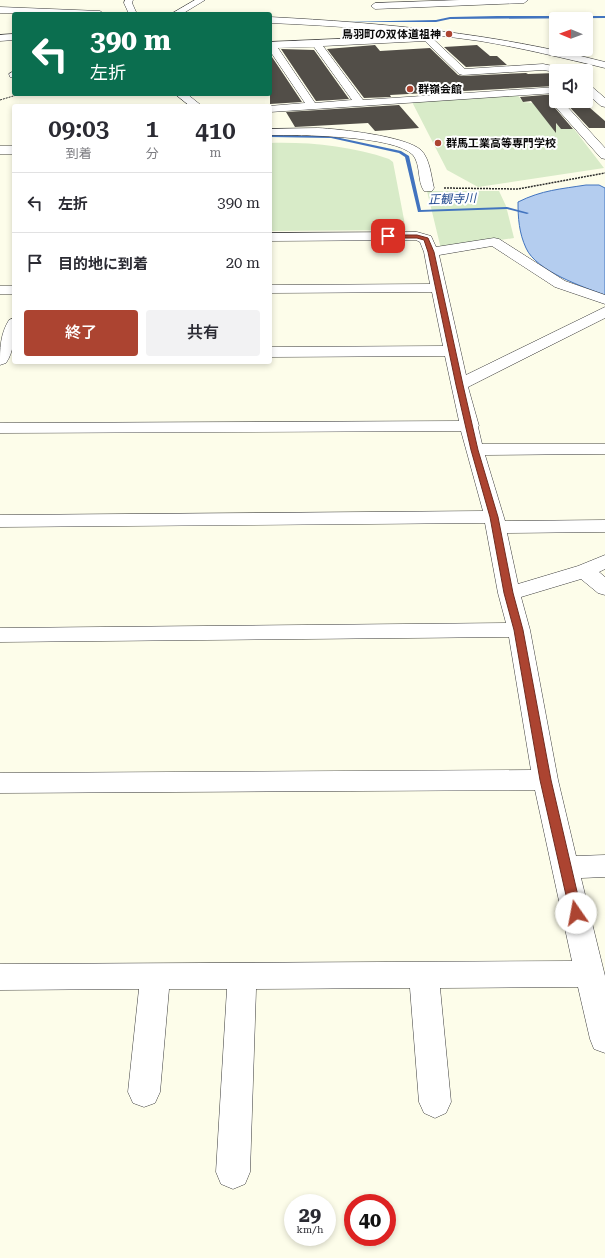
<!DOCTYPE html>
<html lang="ja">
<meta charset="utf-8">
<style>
body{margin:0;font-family:"Roboto Serif","Noto Sans JP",serif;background:#f2f2f3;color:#2b2b33;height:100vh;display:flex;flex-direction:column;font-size:15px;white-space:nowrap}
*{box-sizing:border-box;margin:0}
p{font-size:13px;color:#7c7c81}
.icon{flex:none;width:22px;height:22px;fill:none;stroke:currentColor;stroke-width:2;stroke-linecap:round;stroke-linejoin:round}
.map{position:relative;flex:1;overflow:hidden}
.side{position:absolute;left:12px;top:104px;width:260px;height:260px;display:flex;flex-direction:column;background:#fff;border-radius:4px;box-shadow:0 2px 6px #0003}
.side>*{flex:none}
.top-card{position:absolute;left:12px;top:12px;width:260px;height:84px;border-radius:4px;box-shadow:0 2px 6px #0003;background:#0b6e4f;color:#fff;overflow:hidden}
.needle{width:26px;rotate:271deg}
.tools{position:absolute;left:549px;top:12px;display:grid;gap:8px}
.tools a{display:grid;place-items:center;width:44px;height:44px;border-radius:4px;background:#fff;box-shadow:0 2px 6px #0003;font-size:20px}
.speed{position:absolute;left:284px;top:1194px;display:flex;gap:8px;font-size:20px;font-weight:700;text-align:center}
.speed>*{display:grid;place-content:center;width:52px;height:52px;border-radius:50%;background:#fff;box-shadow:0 2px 6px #0003;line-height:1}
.speed small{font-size:10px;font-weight:400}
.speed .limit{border:6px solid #d22;background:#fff;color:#111}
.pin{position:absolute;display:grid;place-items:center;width:34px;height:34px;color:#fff;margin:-17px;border-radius:8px;box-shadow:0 2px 6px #0006}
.me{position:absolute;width:44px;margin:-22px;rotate:348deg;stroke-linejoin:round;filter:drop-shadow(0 0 3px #0008)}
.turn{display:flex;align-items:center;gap:14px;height:84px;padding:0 12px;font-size:18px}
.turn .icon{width:52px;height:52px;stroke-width:2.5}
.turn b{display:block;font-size:28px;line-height:34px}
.eta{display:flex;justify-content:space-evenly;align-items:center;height:68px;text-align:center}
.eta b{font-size:24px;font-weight:600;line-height:28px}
.cta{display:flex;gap:8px;margin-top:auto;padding:8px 12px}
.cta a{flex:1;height:46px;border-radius:4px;background:#ac4431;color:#fff;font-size:16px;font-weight:600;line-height:46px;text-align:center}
.cta a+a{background:#f2f2f3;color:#2b2b33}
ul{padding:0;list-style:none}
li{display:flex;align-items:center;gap:12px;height:60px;padding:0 12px;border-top:1px solid #e1e1e2}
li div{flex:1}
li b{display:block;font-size:15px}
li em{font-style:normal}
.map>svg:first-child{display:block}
</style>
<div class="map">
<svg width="605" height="1258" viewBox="0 0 605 1258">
<rect width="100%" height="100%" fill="#fdfdea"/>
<!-- pitch -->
<path fill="#d8ebc8" d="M 516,93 L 523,102 L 533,103 C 541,114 553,119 561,129 L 574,129 L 604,168 L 478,187 L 447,170 L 411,100 Z
M 270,143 C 310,142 351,146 389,159 L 393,162 L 406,230 L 270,231 Z
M 427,191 L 499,191 L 506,206 L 514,238 L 441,249 Z"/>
<!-- water -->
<path fill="#b4cdef" stroke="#4274bf" d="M 586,185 L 599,185 L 605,188 L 605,295 C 583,287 536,271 526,248 C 519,233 518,218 518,202 C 542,190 561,189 586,185 Z"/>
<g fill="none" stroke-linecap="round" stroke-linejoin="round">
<!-- stream -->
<path fill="#4274bf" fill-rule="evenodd" d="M 497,16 L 605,16 L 605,18 L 450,19 L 436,22 L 344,22 L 436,20 L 450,17 Z
M 270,135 L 331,136 L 401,151 L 409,156 L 421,210 L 507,207 L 529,213 L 527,214 L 507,209 L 418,212 L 405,157 L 399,153 L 331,138 L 270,137 Z"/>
</g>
<!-- building -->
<path fill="#524e48" d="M 375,45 L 380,51 L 430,48 L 458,75 L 463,76 L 526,73 L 528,74 L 556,73 L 556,86 L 390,95 L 391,97 L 364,98 L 327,49 Z
M 477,45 L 490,56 L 497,56 L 507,65 L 466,67 L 444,47 Z
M 281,49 L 314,50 L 349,99 L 316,101 Z
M 270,54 L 302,102 L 270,104 Z
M 556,94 L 556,97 L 551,98 L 550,102 L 573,129 L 561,129 L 556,123 L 556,133 L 531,101 L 523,102 L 520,97 Z
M 564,101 L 582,101 L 605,121 L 605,128 L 589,128 Z
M 399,105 L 419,128 L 375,131 L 368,123 L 295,127 L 286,112 Z"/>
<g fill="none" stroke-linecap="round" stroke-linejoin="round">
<defs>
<path id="minor" d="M 125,0 L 133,0 L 132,3 L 137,14 L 129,14 L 124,3 Z
M 195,0 L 205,0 L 182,14 L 171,14 Z
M 460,0 L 528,0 L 524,3 L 375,9 L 371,6 L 375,3 Z
M 0,7 L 100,11 L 104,14 L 0,13 Z
M 270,17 C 385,23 493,33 605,62 L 605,68 C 563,58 522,48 480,41 C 410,31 340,26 270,23 Z
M 14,34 L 14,40 L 0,41 L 0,35 Z
M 427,35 L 430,36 L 465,69 L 543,64 L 568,69 L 569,71 L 556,71 L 556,72 L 543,70 L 463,75 L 459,74 L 425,41 L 323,46 L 363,100 L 556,87 L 556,93 L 270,112 L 269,106 L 305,103 L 270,51 L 270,42 ZM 314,47 L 352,100 L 315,103 L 278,48 Z
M 14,71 L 14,78 L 10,77 L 9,74 Z
M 586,85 L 591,86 L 605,98 L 605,107 L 601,106 L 586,93 Z
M 175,94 L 187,94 L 202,106 L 190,106 Z
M 556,98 L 556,101 L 562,101 L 605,148 L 605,159 L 601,158 L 552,103 L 551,101 L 552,99 Z
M 318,128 C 340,129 405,136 421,150 C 430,159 431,176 434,188 L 432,191 L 424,191 C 417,181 421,165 413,155 C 394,135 298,135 270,135 L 270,129 Z
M 0,146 L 14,146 L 14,154 L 0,154 Z
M 417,232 L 431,236 L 436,247 L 494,238 L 499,239 L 565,281 L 605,295 L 605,304 L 555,287 L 492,246 L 439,255 L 466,375 L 605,307 L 605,318 L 468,387 L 479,426 L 478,427 L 482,444 L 605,444 L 605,454 L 485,455 L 505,521 L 605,520 L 605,532 L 507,533 L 518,584 L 578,566 L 605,555 L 605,569 L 599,572 L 605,577 L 605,595 L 598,593 L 581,579 L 521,597 L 530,630 L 558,780 L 576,856 L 605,855 L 605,877 L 581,878 L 605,976 L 605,1053 L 594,1049 L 590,1039 L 578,987 L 440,988 L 451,1102 L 446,1113 L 435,1118 L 424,1113 L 419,1102 L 410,988 L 256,989 L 250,1172 L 245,1184 L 233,1189 L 221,1184 L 216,1172 L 227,989 L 169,989 L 160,1092 L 155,1103 L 144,1107 L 133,1103 L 128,1092 L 139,989 L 0,990 L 0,964 L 572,961 L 535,790 L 0,793 L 0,773 L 531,770 L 509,637 L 0,642 L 0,628 L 506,623 L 498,593 L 485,523 L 0,527 L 0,515 L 483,511 L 461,431 L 0,433 L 0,423 L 459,421 L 445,356 L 270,357 L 270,347 L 443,346 L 432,292 L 270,293 L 270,285 L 430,284 L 424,252 L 420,242 L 416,240 L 270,241 L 270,233 Z
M 0,286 L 14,286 L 14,294 L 0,294 Z
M 14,318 C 14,334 15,350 6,363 L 0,365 C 0,349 0,334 9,320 Z"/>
</defs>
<!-- minor casing -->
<use href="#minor" stroke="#3d3d3d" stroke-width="1"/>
<!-- path-far1 -->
<path stroke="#2c2c2c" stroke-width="1" stroke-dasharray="2 1" stroke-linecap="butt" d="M 0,100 L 20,94"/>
<!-- path -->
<path stroke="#2c2c2c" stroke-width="1.5" stroke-dasharray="2 1" stroke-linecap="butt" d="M 444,188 L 518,189 L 605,173"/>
<!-- minor -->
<use href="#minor" fill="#fff" fill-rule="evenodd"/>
</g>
<!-- route -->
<path fill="#ac4431" stroke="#702c20" d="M 386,235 L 417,235 L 428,238 L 434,252 L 463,385 L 478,450 L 498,517 L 513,593 L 523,630 L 551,780 L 582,913 L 580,916 L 576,918 L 572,916 L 570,913 L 540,780 L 514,630 L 504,593 L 490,517 L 471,450 L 456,385 L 428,252 L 424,240 L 417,238 L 386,238 Z"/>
<!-- markers -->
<g fill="#ac4431" stroke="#fff" stroke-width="1.5">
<circle cx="449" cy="34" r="4"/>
<circle cx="410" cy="89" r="4"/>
<circle cx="438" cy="143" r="4"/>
</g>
<g text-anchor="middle" stroke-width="4" stroke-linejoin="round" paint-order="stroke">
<!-- far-poi labels -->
<g font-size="11" font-weight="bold" fill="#0a0a0a" stroke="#fff" text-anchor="start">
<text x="441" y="38" text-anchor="end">鳥羽町の双体道祖神</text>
<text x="418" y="93">群嶺会館</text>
<text x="446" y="147">群馬工業高等専門学校</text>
</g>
<!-- far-water labels -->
<g font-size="12" font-style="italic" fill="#21498e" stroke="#fff">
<text transform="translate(452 199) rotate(-2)" y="4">正観寺川</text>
</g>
</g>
</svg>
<div class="tools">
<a><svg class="needle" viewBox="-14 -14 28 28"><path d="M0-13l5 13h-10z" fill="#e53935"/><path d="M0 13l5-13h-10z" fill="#7c7c81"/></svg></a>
<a><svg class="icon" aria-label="sound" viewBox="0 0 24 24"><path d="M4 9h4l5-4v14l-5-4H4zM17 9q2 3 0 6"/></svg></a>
</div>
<div class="speed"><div>29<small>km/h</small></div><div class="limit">40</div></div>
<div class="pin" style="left:388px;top:236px;background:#d93025"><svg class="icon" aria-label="arrive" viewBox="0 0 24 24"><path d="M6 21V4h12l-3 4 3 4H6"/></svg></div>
<svg class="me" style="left:576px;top:913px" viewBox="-20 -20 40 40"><circle r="19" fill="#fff"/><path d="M0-13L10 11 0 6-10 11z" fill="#ac4431"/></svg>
<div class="top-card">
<div class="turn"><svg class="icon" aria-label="left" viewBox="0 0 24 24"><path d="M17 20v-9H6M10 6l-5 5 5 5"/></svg><div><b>390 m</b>左折</div></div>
</div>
<section class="side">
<div class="eta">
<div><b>09:03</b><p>到着</p></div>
<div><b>1</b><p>分</p></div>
<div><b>410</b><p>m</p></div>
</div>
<ul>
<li><svg class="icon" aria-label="left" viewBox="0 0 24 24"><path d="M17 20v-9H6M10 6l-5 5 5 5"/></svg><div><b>左折</b></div><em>390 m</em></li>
<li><svg class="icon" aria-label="arrive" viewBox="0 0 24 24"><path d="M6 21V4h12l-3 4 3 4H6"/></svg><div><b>目的地に到着</b></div><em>20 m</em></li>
</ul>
<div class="cta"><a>終了</a><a>共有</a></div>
</section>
</div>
